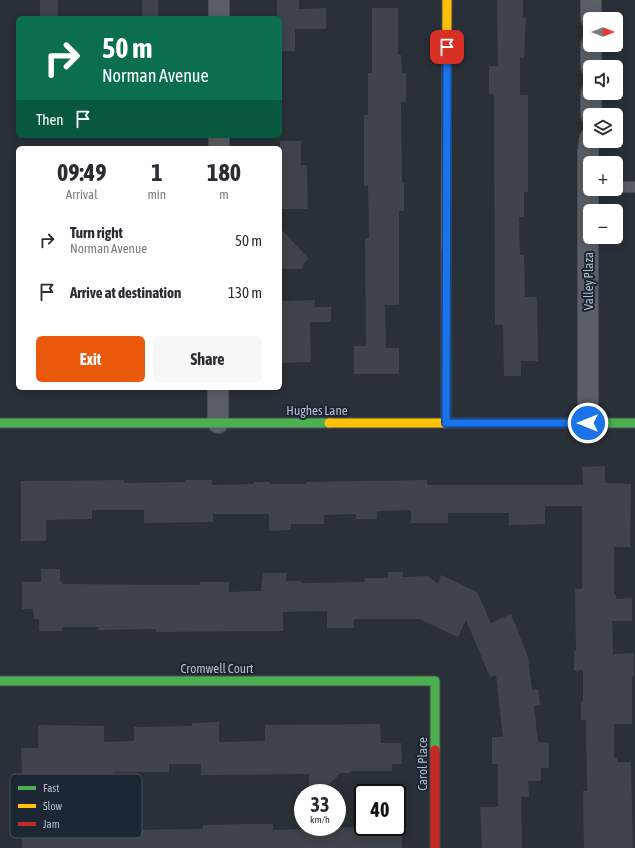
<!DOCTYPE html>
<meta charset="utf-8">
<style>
body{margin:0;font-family:"Asap Condensed",sans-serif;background:#f7f7f7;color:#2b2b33;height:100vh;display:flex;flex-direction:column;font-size:15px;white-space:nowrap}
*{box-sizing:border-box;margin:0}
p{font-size:13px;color:#7c7c81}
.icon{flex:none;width:22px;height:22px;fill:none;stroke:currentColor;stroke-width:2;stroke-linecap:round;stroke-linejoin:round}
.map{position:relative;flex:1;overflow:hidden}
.side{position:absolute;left:16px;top:146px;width:266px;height:244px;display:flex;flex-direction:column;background:#fff;border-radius:6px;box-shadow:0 2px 10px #0003}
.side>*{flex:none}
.top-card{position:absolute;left:16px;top:16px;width:266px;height:122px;border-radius:6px;box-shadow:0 2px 10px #0003;background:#0b6e4f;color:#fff;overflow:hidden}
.needle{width:26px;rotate:90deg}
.fabs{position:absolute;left:583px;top:12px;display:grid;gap:8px}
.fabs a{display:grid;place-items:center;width:40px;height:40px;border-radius:6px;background:#fff;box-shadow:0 2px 10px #0003;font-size:20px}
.speed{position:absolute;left:294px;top:784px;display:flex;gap:8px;font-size:20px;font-weight:700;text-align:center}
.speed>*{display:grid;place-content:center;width:52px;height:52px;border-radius:50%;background:#fff;box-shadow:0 2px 10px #0003;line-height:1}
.speed small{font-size:10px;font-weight:400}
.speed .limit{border:2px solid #111;border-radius:6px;background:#fff;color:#111}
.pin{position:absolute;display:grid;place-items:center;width:34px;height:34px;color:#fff;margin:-17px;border-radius:8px;box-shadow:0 2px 6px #0006}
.me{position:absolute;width:44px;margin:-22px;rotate:270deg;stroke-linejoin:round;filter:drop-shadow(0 0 3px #0008)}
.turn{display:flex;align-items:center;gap:14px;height:84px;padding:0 20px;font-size:18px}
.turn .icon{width:52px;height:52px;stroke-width:2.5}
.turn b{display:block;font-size:28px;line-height:34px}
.then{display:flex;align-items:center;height:38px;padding:0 20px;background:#0003;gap:8px;font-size:15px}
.eta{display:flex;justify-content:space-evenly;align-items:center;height:68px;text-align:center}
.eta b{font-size:24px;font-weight:700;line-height:28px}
.cta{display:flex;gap:8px;margin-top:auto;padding:8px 20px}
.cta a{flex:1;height:46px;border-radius:6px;background:#ea580c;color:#fff;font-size:16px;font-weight:700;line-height:46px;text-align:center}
.cta a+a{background:#f7f7f7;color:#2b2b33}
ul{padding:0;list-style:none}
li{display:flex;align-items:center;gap:12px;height:52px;padding:0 20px}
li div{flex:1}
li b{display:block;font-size:15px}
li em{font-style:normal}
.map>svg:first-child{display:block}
</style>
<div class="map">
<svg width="635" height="848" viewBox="0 0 635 848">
<rect width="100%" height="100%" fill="#2a3038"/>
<!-- building -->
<path fill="#3f444c" d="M 40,0 L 58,0 L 58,18 L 40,18 Z
M 142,0 L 158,0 L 158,18 L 142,18 Z
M 277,0 L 299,0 L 299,9 L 326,8 L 326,29 L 295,29 L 295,51 L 280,51 L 280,18 L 277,18 Z
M 497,0 L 523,0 L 523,18 L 526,18 L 524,58 L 520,58 L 520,95 L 528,95 L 528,192 L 524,192 L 524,217 L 519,217 L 520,255 L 524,255 L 525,297 L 537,297 L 538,361 L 521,361 L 521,376 L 504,376 L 503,325 L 495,325 L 494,94 L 489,94 L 489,66 L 498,66 Z
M 372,8 L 398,8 L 398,55 L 401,55 L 402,73 L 406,73 L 406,102 L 401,102 L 402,183 L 404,183 L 404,211 L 399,211 L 399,305 L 385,305 L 386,348 L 399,348 L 399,374 L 354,374 L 354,346 L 366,346 L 365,238 L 369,238 L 368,186 L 364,186 L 364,115 L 368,115 L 368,73 L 372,73 Z
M 280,141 L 301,141 L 301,165 L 307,165 L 308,209 L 280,209 Z
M 280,228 L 308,258 L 301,269 L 280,269 Z
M 315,300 L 315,307 L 331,307 L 331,322 L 310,322 L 311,362 L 280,363 L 280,301 Z
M 605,466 L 605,483 L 631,484 L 630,547 L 614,547 L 614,595 L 616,595 L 616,599 L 632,598 L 632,621 L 612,621 L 613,654 L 634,653 L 634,676 L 632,676 L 632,724 L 614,724 L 614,758 L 617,758 L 617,762 L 631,762 L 633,848 L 584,848 L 583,791 L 587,791 L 586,720 L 581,720 L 581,702 L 583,702 L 583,670 L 574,671 L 574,651 L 576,651 L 575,589 L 582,589 L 582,506 L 545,506 L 545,524 L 509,525 L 509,513 L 448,513 L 448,523 L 411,523 L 411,510 L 377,511 L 377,519 L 356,519 L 356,514 L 324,515 L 324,524 L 291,524 L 291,530 L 269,531 L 269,514 L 213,514 L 213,522 L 144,523 L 144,510 L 92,510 L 92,519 L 46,520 L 46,541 L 21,541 L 21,481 L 124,480 L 124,483 L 185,482 L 185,480 L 212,480 L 212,485 L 254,484 L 254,482 L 270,482 L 270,484 L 306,484 L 306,482 L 427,480 L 427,485 L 583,485 L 582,467 Z
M 41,569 L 60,569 L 60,581 L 62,581 L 62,584 L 200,585 L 200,582 L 229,582 L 229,592 L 261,591 L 263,573 L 286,573 L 286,581 L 301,581 L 301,583 L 365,582 L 364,578 L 388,578 L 388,572 L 403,572 L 403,577 L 427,576 L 438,583 L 441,575 L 477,592 L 491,623 L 511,614 L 528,657 L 532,690 L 538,689 L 540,705 L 534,706 L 538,742 L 549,743 L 549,768 L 541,768 L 541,781 L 528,781 L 529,797 L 521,797 L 522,848 L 482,848 L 480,807 L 498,807 L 498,764 L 492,764 L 492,737 L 503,737 L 496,675 L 490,677 L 466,620 L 458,637 L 419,619 L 354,619 L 354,628 L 327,628 L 327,611 L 283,612 L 283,631 L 156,632 L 156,629 L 99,630 L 99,627 L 62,627 L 62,631 L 39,631 L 39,619 L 34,619 L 33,609 L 22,609 L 22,582 L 41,582 Z
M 219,722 L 219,742 L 265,741 L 265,725 L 380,724 L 381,743 L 401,743 L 402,764 L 392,764 L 392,771 L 350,771 L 350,773 L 341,773 L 327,786 L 327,791 L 309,791 L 309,774 L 201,775 L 201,764 L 169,764 L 169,772 L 113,772 L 113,775 L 22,776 L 21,748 L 38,748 L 38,725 L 104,726 L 104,742 L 134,741 L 134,727 L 192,726 L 192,723 Z
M 247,824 L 273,824 L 273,830 L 309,829 L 309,828 L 402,827 L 402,848 L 22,848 L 22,825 L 62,825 L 62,826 L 92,826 L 92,828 L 126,828 L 126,830 L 203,829 L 203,825 Z"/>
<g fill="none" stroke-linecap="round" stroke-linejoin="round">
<defs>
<path id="lane" d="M 616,187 L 635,187"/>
<path id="street" d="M 591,0 L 591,19
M 219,18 L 219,0
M 591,45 L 591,67
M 591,115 L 591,93
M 219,148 L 219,136
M 218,423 L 218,388
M 588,423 L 588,151 L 590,138"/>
<path id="fast" d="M 0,423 L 329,423
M 472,423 L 635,423
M 0,681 L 435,681 L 435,750"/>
<path id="slow" d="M 446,248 L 447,0
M 329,423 L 472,423"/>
<path id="jam" d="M 446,423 L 446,248
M 435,750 L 435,848"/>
</defs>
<!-- lane casing -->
<use href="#lane" stroke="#484c55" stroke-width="12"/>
<!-- street casing -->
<use href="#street" stroke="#484c55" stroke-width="22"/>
<!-- fast casing -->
<use href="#fast" stroke="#484c55" stroke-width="11"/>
<!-- slow casing -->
<use href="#slow" stroke="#484c55" stroke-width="11"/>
<!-- jam casing -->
<use href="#jam" stroke="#484c55" stroke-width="11"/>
<!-- lane -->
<use href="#lane" stroke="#5a5e66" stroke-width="10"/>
<!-- street -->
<use href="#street" stroke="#5a5e66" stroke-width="20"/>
<!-- fast -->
<use href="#fast" stroke="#4caf50" stroke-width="9"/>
<!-- slow -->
<use href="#slow" stroke="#ffc107" stroke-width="9"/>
<!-- jam -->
<use href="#jam" stroke="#c62828" stroke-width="9"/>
</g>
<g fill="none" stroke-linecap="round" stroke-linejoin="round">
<defs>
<path id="route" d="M 447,47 L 446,423 L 588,423"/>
</defs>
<!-- route casing -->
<use href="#route" stroke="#114b97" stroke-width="10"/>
<!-- route -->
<use href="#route" stroke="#1a73e8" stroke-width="7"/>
</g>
<g text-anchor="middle" stroke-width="4" stroke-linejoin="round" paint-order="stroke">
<!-- street labels -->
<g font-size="13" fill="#b4bcc9" stroke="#1d2633">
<text transform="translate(588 281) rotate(-90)" y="5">Valley Plaza</text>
<text x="317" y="415">Hughes Lane</text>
<text x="217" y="673">Cromwell Court</text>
<text transform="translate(422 764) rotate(-90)" y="5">Carol Place</text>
</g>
</g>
<!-- legend -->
<rect x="10" y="774" width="132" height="64" rx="6" fill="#1d2633" stroke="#4a5360" stroke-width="1"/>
<rect x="18" y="786" width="18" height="4" fill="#4caf50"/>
<rect x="18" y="804" width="18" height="4" fill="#ffc107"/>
<rect x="18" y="822" width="18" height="4" fill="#c62828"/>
<g font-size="11" fill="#b4bcc9">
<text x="43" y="792">Fast</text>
<text x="43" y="810">Slow</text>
<text x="43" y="828">Jam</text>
</g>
</svg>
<div class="fabs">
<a><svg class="needle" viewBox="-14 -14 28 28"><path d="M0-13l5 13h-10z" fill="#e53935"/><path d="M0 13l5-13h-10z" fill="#7c7c81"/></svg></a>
<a><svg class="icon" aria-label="sound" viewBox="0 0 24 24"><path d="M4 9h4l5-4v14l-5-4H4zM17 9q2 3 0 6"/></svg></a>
<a><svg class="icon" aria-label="layers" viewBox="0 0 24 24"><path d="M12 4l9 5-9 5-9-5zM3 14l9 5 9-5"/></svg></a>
<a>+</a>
<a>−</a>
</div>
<div class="speed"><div>33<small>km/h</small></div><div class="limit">40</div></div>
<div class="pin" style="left:447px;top:47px;background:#d93025"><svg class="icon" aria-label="arrive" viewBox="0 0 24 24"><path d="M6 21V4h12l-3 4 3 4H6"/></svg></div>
<svg class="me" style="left:588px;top:423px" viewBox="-20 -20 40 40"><circle r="17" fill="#1a73e8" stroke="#fff" stroke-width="3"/><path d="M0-11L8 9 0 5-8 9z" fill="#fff"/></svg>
<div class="top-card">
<div class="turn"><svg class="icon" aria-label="right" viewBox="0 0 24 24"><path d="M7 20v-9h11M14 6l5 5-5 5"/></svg><div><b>50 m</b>Norman Avenue</div></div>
<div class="then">Then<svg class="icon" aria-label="arrive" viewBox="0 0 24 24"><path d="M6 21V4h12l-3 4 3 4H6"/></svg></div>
</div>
<section class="side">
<div class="eta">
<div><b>09:49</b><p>Arrival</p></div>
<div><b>1</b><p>min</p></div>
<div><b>180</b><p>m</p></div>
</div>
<ul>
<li><svg class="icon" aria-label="right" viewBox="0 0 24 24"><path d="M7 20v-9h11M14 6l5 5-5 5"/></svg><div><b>Turn right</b><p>Norman Avenue</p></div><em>50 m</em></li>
<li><svg class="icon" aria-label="arrive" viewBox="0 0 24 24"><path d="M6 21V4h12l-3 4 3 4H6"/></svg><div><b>Arrive at destination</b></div><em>130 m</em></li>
</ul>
<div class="cta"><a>Exit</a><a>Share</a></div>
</section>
</div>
